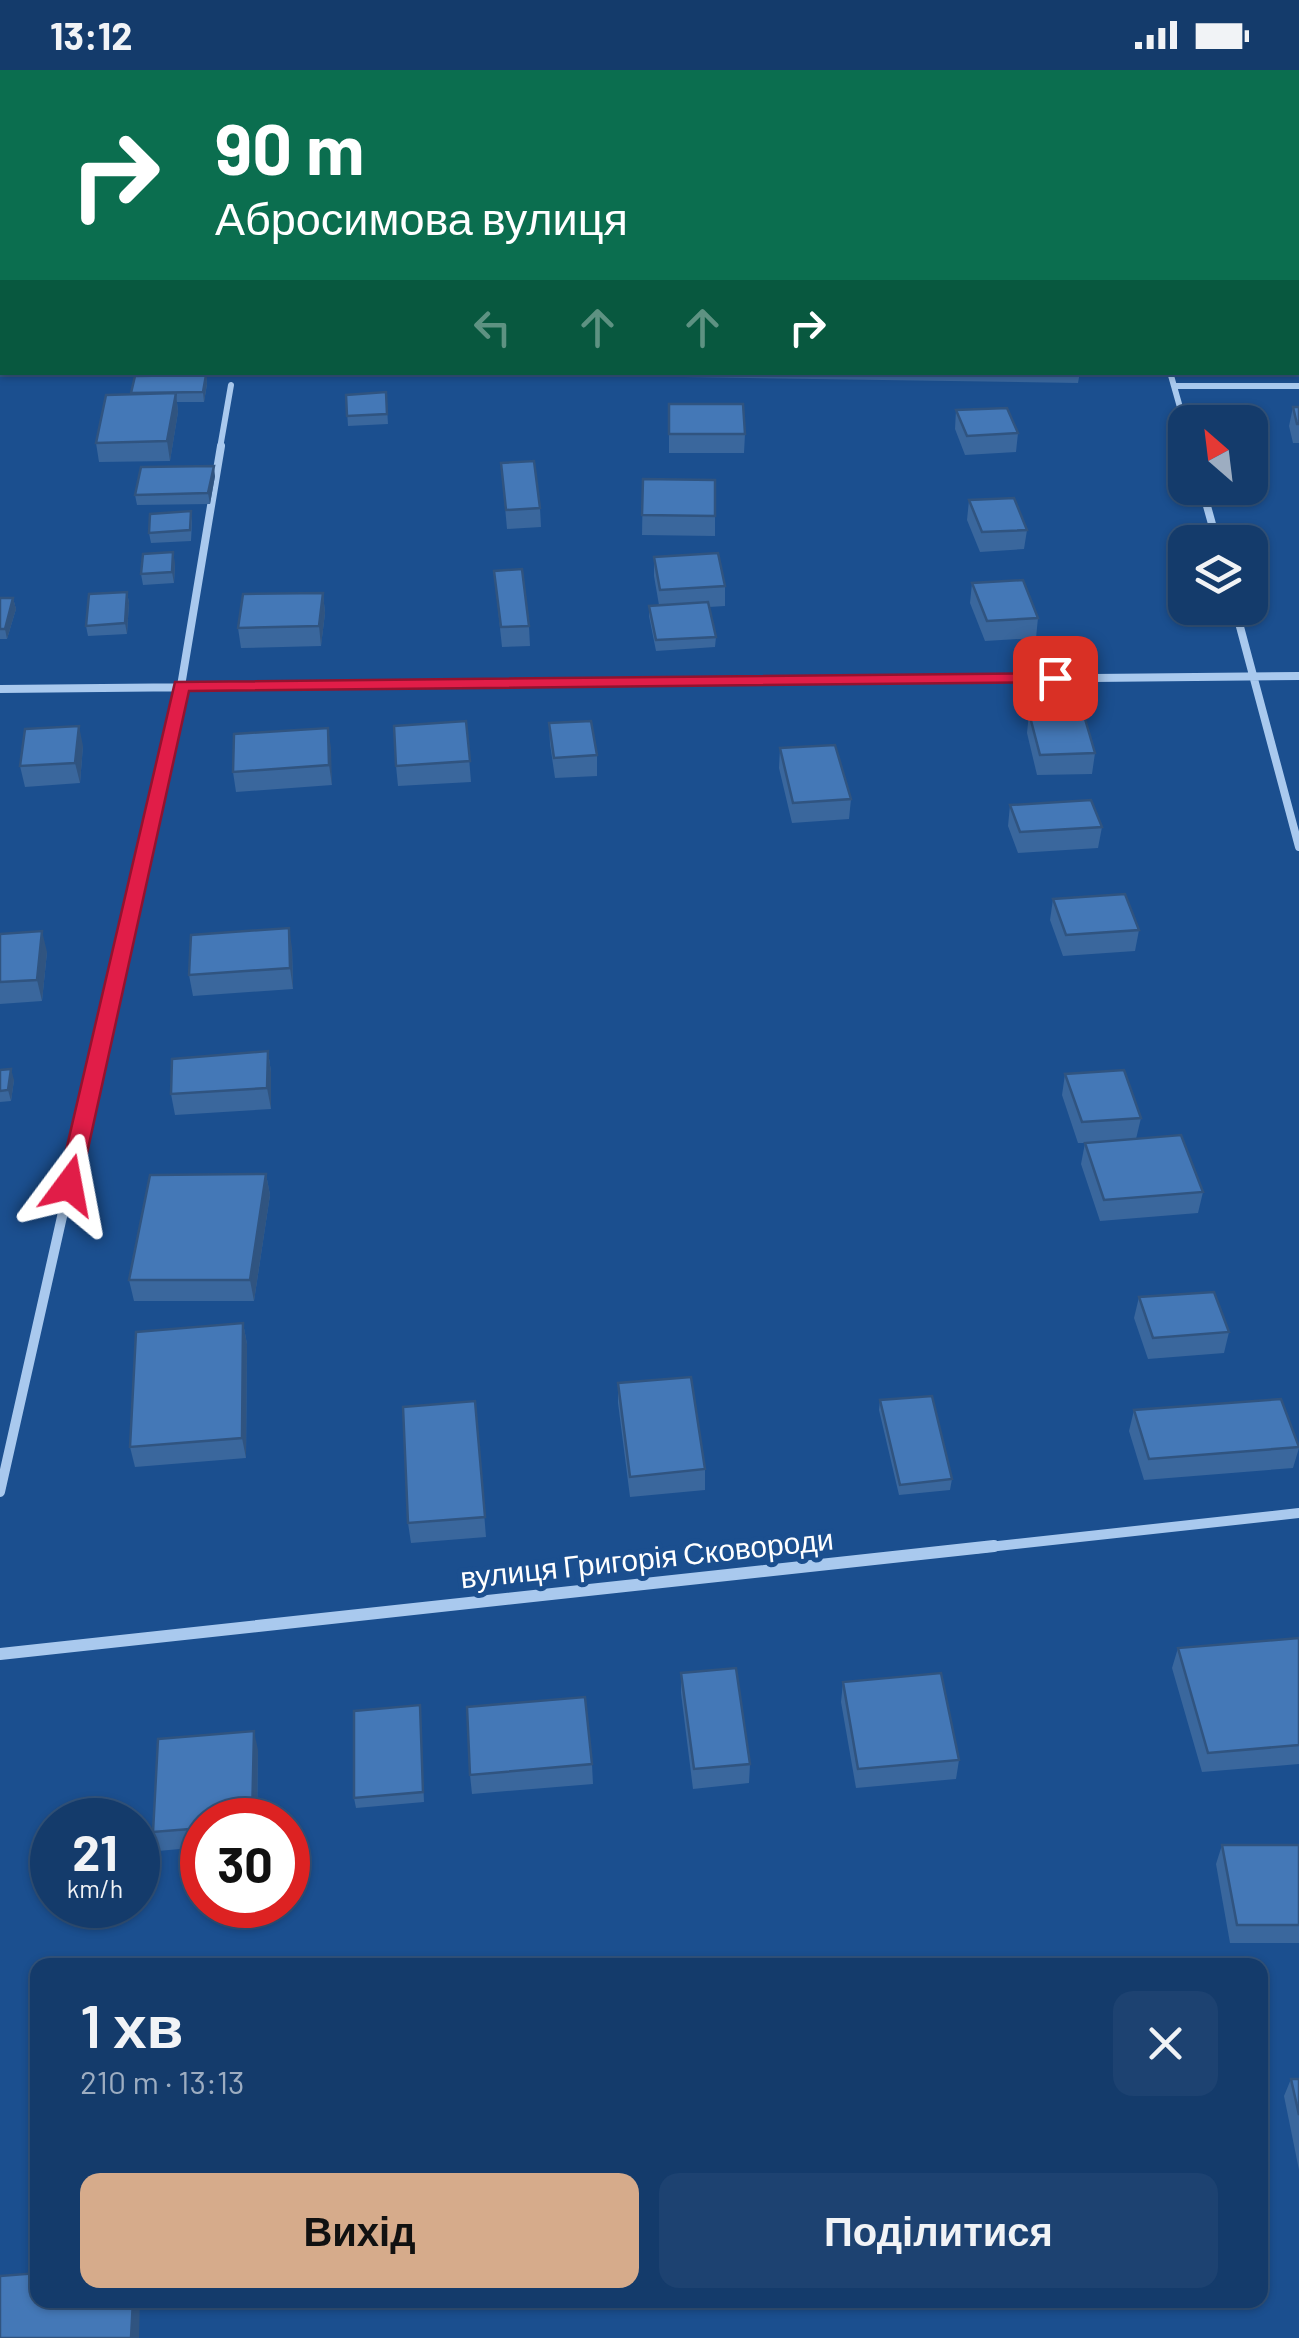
<!DOCTYPE html>
<html lang="uk">
<meta charset="utf-8">
<style>
body{margin:0;font-family:Barlow,sans-serif;background:#1d4271;color:#f1f3f6;height:100vh;display:flex;flex-direction:column;font-size:38px;white-space:nowrap}
*{box-sizing:border-box;margin:0}
p{font-size:32px;color:#9dadc1}
.icon{flex:none;width:55px;height:55px;fill:none;stroke:currentColor;stroke-width:2;stroke-linecap:round;stroke-linejoin:round}
.map{position:relative;flex:1;overflow:hidden}
.details{position:absolute;left:30px;top:1888px;width:1238px;height:350px;display:flex;flex-direction:column;background:#143b6b;border-radius:20px;box-shadow:0 2px 8px #0004,0 0 0 2px #33557e}
.details>*{flex:none}
.banner{position:absolute;left:0px;top:0px;width:1300px;height:305px;box-shadow:0 2px 8px #0004,0 0 0 2px #33557e;background:#0b6e4f;color:#fff;overflow:hidden}
.needle{width:65px;rotate:332deg}
.controls{position:absolute;left:1168px;top:335px;display:grid;gap:20px}
.controls a{display:grid;place-items:center;width:100px;height:100px;border-radius:20px;background:#143b6b;box-shadow:0 2px 8px #0004,0 0 0 2px #33557e;font-size:50px}
.speed{position:absolute;left:30px;top:1728px;display:flex;gap:20px;font-size:50px;font-weight:700;text-align:center}
.speed>*{display:grid;place-content:center;width:130px;height:130px;border-radius:50%;background:#143b6b;box-shadow:0 2px 8px #0004,0 0 0 2px #33557e;line-height:1}
.speed small{font-size:25px;font-weight:400}
.speed .limit{border:15px solid #d22;background:#fff;color:#111}
.pin{position:absolute;display:grid;place-items:center;width:85px;height:85px;color:#fff;margin:-42px;border-radius:20px;box-shadow:0 5px 15px #0006}
.me{position:absolute;width:110px;margin:-55px;rotate:13deg;stroke-linejoin:round;filter:drop-shadow(0 0 8px #0008)}
.turn{display:flex;align-items:center;gap:35px;height:210px;padding:0 50px;font-size:45px}
.turn .icon{width:130px;height:130px;stroke-width:2.5}
.turn b{display:block;font-size:70px;line-height:85px}
.lanes{display:flex;align-items:center;height:95px;padding:0 50px;background:#0003;justify-content:center;gap:50px;direction:ltr}
.lanes .off{opacity:.35}
.round{display:grid;place-items:center;flex:none;width:105px;height:105px;border-radius:20px;background:#1d4271}
.summary{display:flex;align-items:center;justify-content:space-between;height:170px;padding:0 50px}
h1{font-size:60px;font-weight:600;line-height:75px}
.primary-button{display:flex;gap:20px;margin-top:auto;padding:20px 50px}
.primary-button a{flex:1;height:115px;border-radius:20px;background:#d6ab8b;color:#111;font-size:40px;font-weight:600;line-height:115px;text-align:center}
.primary-button a+a{background:#1d4271;color:#f1f3f6}
.status{display:flex;justify-content:space-between;align-items:center;height:70px;padding:0 50px;background:#143b6b;direction:ltr}
.status svg{height:28px;fill:currentColor}
.map>svg:first-child{display:block}
</style>
<div class="status"><b>13:12</b><svg viewBox="0 0 49 12"><path d="M0 12V9h3v3zM5 12V6h3v6zM10 12V3h3v9zM15 12V0h3v12zM26 1h20v11H26zM47 4h2v5h-2z"/></svg></div>
<div class="map">
<svg width="1299" height="2268" viewBox="0 0 1299 2268">
<rect width="100%" height="100%" fill="#1b4f8f"/>
<g fill="none" stroke-linecap="round" stroke-linejoin="round">
<!-- minor-far3 -->
<path stroke="#a9c9ee" stroke-width="6" d="M 1170,302 L 1185,355
M 1174,316 L 1299,316
M 220,378 L 231,315"/>
<!-- minor-far2 -->
<path stroke="#a9c9ee" stroke-width="8" d="M 1202,418 L 1217,472
M 1235,538 L 1299,777
M 0,619 L 1299,606
M 126,861 L 181,616 L 221,376"/>
<!-- minor-far1 -->
<path stroke="#a9c9ee" stroke-width="10" d="M 0,1422 L 127,858
M 971,1479 L 1299,1443"/>
<!-- minor -->
<path stroke="#a9c9ee" stroke-width="12" d="M 0,1584 L 994,1476"/>
</g>
<!-- wall -->
<path fill="#3a679d" d="M 1160,0 L 1236,0 L 1236,2 L 1161,2 Z
M 0,9 L 2,9 L 2,53 L 0,53 Z
M 683,302 L 1080,302 L 1078,313 L 683,307 Z
M 206,305 L 207,314 L 204,332 L 177,332 L 178,342 L 170,391 L 99,392 L 96,373 Z
M 386,322 L 388,354 L 348,356 L 346,325 Z
M 669,334 L 745,364 L 744,383 L 669,383 Z
M 1293,337 L 1299,337 L 1299,373 L 1293,373 L 1289,356 Z
M 956,340 L 1018,363 L 1016,382 L 965,385 L 955,359 Z
M 501,393 L 540,438 L 541,457 L 507,459 Z
M 215,406 L 210,434 L 137,435 L 135,425 Z
M 643,409 L 715,410 L 715,466 L 642,465 Z
M 969,430 L 1027,460 L 1024,479 L 980,482 L 967,450 Z
M 191,441 L 192,452 L 191,471 L 151,473 L 149,463 Z
M 654,487 L 725,516 L 725,536 L 709,537 L 716,567 L 715,577 L 656,581 L 649,546 L 649,536 L 659,535 L 654,506 Z
M 175,493 L 174,513 L 143,515 L 141,504 Z
M 494,501 L 529,556 L 530,576 L 502,577 Z
M 972,513 L 1038,548 L 1036,568 L 985,571 L 970,533 Z
M 127,522 L 129,533 L 127,564 L 88,566 L 86,556 Z
M 323,523 L 325,543 L 321,576 L 241,578 L 238,558 Z
M 0,528 L 13,528 L 16,539 L 7,569 L 0,569 Z
M 1029,643 L 1095,683 L 1092,704 L 1037,705 L 1027,663 Z
M 466,651 L 471,712 L 398,716 L 396,696 Z
M 549,653 L 597,685 L 597,706 L 555,708 L 550,674 Z
M 328,658 L 332,715 L 236,722 L 233,702 Z
M 83,676 L 80,713 L 25,717 L 20,696 Z
M 780,678 L 851,729 L 849,749 L 792,753 L 779,698 Z
M 1010,735 L 1102,757 L 1098,778 L 1018,783 L 1008,756 Z
M 1053,829 L 1139,860 L 1135,881 L 1063,886 L 1050,850 Z
M 0,864 L 47,882 L 42,931 L 0,934 Z
M 292,878 L 293,919 L 193,926 L 189,905 Z
M 268,981 L 271,1002 L 271,1039 L 175,1045 L 171,1024 Z
M 0,1000 L 14,1010 L 11,1031 L 0,1032 Z
M 1065,1004 L 1141,1048 L 1136,1069 L 1203,1122 L 1198,1143 L 1100,1151 L 1081,1094 L 1085,1073 L 1078,1073 L 1062,1025 Z
M 266,1104 L 270,1125 L 254,1231 L 134,1231 L 129,1210 Z
M 1139,1227 L 1229,1262 L 1224,1283 L 1148,1289 L 1134,1248 Z
M 243,1253 L 247,1274 L 246,1388 L 135,1397 L 130,1377 Z
M 618,1313 L 705,1399 L 705,1420 L 630,1427 L 618,1333 Z
M 880,1330 L 952,1409 L 950,1420 L 899,1425 L 879,1340 Z
M 475,1331 L 486,1467 L 411,1473 L 408,1453 Z
M 1134,1340 L 1299,1376 L 1299,1378 L 1293,1398 L 1144,1410 L 1129,1361 Z
M 1299,1568 L 1299,1694 L 1202,1702 L 1172,1598 L 1178,1578 Z
M 681,1603 L 750,1694 L 749,1713 L 693,1719 L 681,1623 Z
M 843,1612 L 959,1690 L 956,1709 L 856,1718 L 841,1632 Z
M 420,1635 L 424,1732 L 356,1738 L 354,1728 Z
M 258,1680 L 257,1750 L 202,1750 L 202,1777 L 158,1781 L 153,1762 Z
M 592,1694 L 593,1714 L 472,1724 L 470,1705 Z
M 1222,1775 L 1299,1775 L 1299,1873 L 1230,1873 L 1216,1794 Z
M 1291,2009 L 1299,2009 L 1299,2100 L 1284,2026 Z"/>
<!-- shaded-wall -->
<path fill="#305480" d="M 206,305 L 207,314 L 204,332 L 203,322 Z
M 176,323 L 178,342 L 170,391 L 167,371 Z
M 214,396 L 215,406 L 210,434 L 208,423 Z
M 173,482 L 175,493 L 174,513 L 172,502 Z
M 127,522 L 129,533 L 127,564 L 125,553 Z
M 323,523 L 325,543 L 321,576 L 319,556 Z
M 13,528 L 16,539 L 7,569 L 5,559 Z
M 79,656 L 83,676 L 80,713 L 75,693 Z
M 328,658 L 331,678 L 332,715 L 329,695 Z
M 289,858 L 292,878 L 293,919 L 290,898 Z
M 42,861 L 47,882 L 42,931 L 37,910 Z
M 268,981 L 271,1002 L 271,1039 L 267,1018 Z
M 11,999 L 14,1010 L 11,1031 L 8,1020 Z
M 266,1104 L 270,1125 L 254,1231 L 250,1210 Z
M 243,1253 L 247,1274 L 246,1388 L 242,1368 Z
M 254,1661 L 258,1680 L 257,1750 L 252,1750 Z
M 133,2230 L 140,2230 L 139,2268 L 131,2268 Z"/>
<!-- building -->
<path fill="#4478b7" stroke="#305480" stroke-width="2.5" d="M 148,0 L 185,0 L 184,2 L 142,2 L 148,2 Z
M 0,9 L 2,9 L 2,29 L 0,29 Z
M 0,77 L 2,77 L 2,92 L 0,92 Z
M 206,305 L 203,322 L 131,323 L 135,306 Z
M 386,322 L 387,344 L 347,346 L 346,325 Z
M 176,323 L 167,371 L 96,373 L 106,325 Z
M 669,334 L 743,334 L 745,364 L 669,364 Z
M 1293,337 L 1299,337 L 1299,354 L 1297,354 Z
M 1007,338 L 1018,363 L 967,366 L 956,340 Z
M 534,391 L 540,438 L 506,440 L 501,393 Z
M 214,396 L 208,423 L 135,425 L 141,397 Z
M 643,409 L 715,410 L 715,446 L 642,445 Z
M 1014,428 L 1027,460 L 982,462 L 969,430 Z
M 191,441 L 190,460 L 149,463 L 150,444 Z
M 173,482 L 172,502 L 141,504 L 143,484 Z
M 718,483 L 725,516 L 660,520 L 654,487 Z
M 522,499 L 529,556 L 501,557 L 494,501 Z
M 1023,510 L 1038,548 L 987,551 L 972,513 Z
M 127,522 L 125,553 L 86,556 L 89,524 Z
M 323,523 L 319,556 L 238,558 L 243,524 Z
M 0,528 L 13,528 L 5,559 L 0,559 Z
M 708,532 L 716,567 L 656,570 L 649,536 Z
M 1083,642 L 1095,683 L 1040,685 L 1029,643 Z
M 466,651 L 470,691 L 396,696 L 394,656 Z
M 591,651 L 597,685 L 554,688 L 549,653 Z
M 79,656 L 75,693 L 20,696 L 25,659 Z
M 328,658 L 329,695 L 233,702 L 234,664 Z
M 835,675 L 851,729 L 793,733 L 780,678 Z
M 1091,730 L 1102,757 L 1020,762 L 1010,735 Z
M 1125,824 L 1139,860 L 1066,865 L 1053,829 Z
M 289,858 L 290,898 L 189,905 L 191,865 Z
M 42,861 L 37,910 L 0,912 L 0,864 Z
M 268,981 L 267,1018 L 171,1024 L 172,989 Z
M 11,999 L 8,1020 L 0,1021 L 0,1000 Z
M 1124,1000 L 1141,1048 L 1082,1052 L 1065,1004 Z
M 1181,1065 L 1203,1122 L 1104,1130 L 1085,1073 Z
M 266,1104 L 250,1210 L 129,1210 L 150,1105 Z
M 1214,1222 L 1229,1262 L 1153,1268 L 1139,1227 Z
M 243,1253 L 242,1368 L 130,1377 L 136,1262 Z
M 691,1307 L 705,1399 L 630,1407 L 618,1313 Z
M 932,1326 L 952,1409 L 900,1415 L 880,1330 Z
M 1281,1329 L 1299,1377 L 1149,1389 L 1134,1340 Z
M 475,1331 L 485,1447 L 408,1453 L 403,1337 Z
M 1299,1568 L 1299,1675 L 1208,1683 L 1178,1578 Z
M 736,1598 L 750,1694 L 694,1699 L 681,1603 Z
M 941,1603 L 959,1690 L 858,1699 L 843,1612 Z
M 585,1627 L 592,1694 L 470,1705 L 467,1637 Z
M 420,1635 L 423,1722 L 354,1728 L 354,1641 Z
M 254,1661 L 252,1750 L 202,1750 L 202,1758 L 153,1762 L 158,1669 Z
M 1222,1775 L 1299,1775 L 1299,1855 L 1237,1855 Z
M 1291,2009 L 1299,2009 L 1299,2045 Z
M 38,2203 L 38,2230 L 133,2230 L 131,2268 L 0,2268 L 0,2206 Z"/>
<!-- route -->
<path fill="#e11d48" stroke="#92132f" stroke-width="2.5" d="M 1055,603 L 1064,608 L 1062,612 L 189,621 L 80,1115 L 69,1123 L 58,1115 L 175,612 Z"/>
<g text-anchor="middle" stroke-width="10" stroke-linejoin="round" paint-order="stroke">
<!-- street labels -->
<g font-size="30" fill="#fff" stroke="#1b4f8f">
<text transform="translate(647 1489) rotate(-6)" y="10">вулиця Григорія Сковороди</text>
</g>
</g>
</svg>
<div class="controls">
<a><svg class="needle" viewBox="-14 -14 28 28"><path d="M0-13l5 13h-10z" fill="#e53935"/><path d="M0 13l5-13h-10z" fill="#9dadc1"/></svg></a>
<a><svg class="icon" aria-label="layers" viewBox="0 0 24 24"><path d="M12 4l9 5-9 5-9-5zM3 14l9 5 9-5"/></svg></a>
</div>
<div class="speed"><div>21<small>km/h</small></div><div class="limit">30</div></div>
<div class="pin" style="left:1055px;top:608px;background:#d93025"><svg class="icon" aria-label="arrive" viewBox="0 0 24 24"><path d="M6 21V4h12l-3 4 3 4H6"/></svg></div>
<svg class="me" style="left:69px;top:1115px" viewBox="-20 -20 40 40"><path d="M0-17L14 15 0 8-14 15z" fill="#e11d48" stroke="#fff" stroke-width="4"/></svg>
<div class="banner">
<div class="turn"><svg class="icon" aria-label="right" viewBox="0 0 24 24"><path d="M7 20v-9h11M14 6l5 5-5 5"/></svg><div><b>90 m</b>Абросимова вулиця</div></div>
<div class="lanes"><svg class="icon off" aria-label="left" viewBox="0 0 24 24"><path d="M17 20v-9H6M10 6l-5 5 5 5"/></svg><svg class="icon off" aria-label="ahead" viewBox="0 0 24 24"><path d="M12 20V5M6 11l6-6 6 6"/></svg><svg class="icon off" aria-label="ahead" viewBox="0 0 24 24"><path d="M12 20V5M6 11l6-6 6 6"/></svg><svg class="icon" aria-label="right" viewBox="0 0 24 24"><path d="M7 20v-9h11M14 6l5 5-5 5"/></svg></div>
</div>
<section class="details">
<div class="summary"><div><h1>1 хв</h1><p>210 m · 13:13</p></div><a class="round"><svg class="icon" aria-label="close" viewBox="0 0 24 24"><path d="M6 6l12 12M18 6L6 18"/></svg></a></div>
<div class="primary-button"><a>Вихід</a><a>Поділитися</a></div>
</section>
</div>
